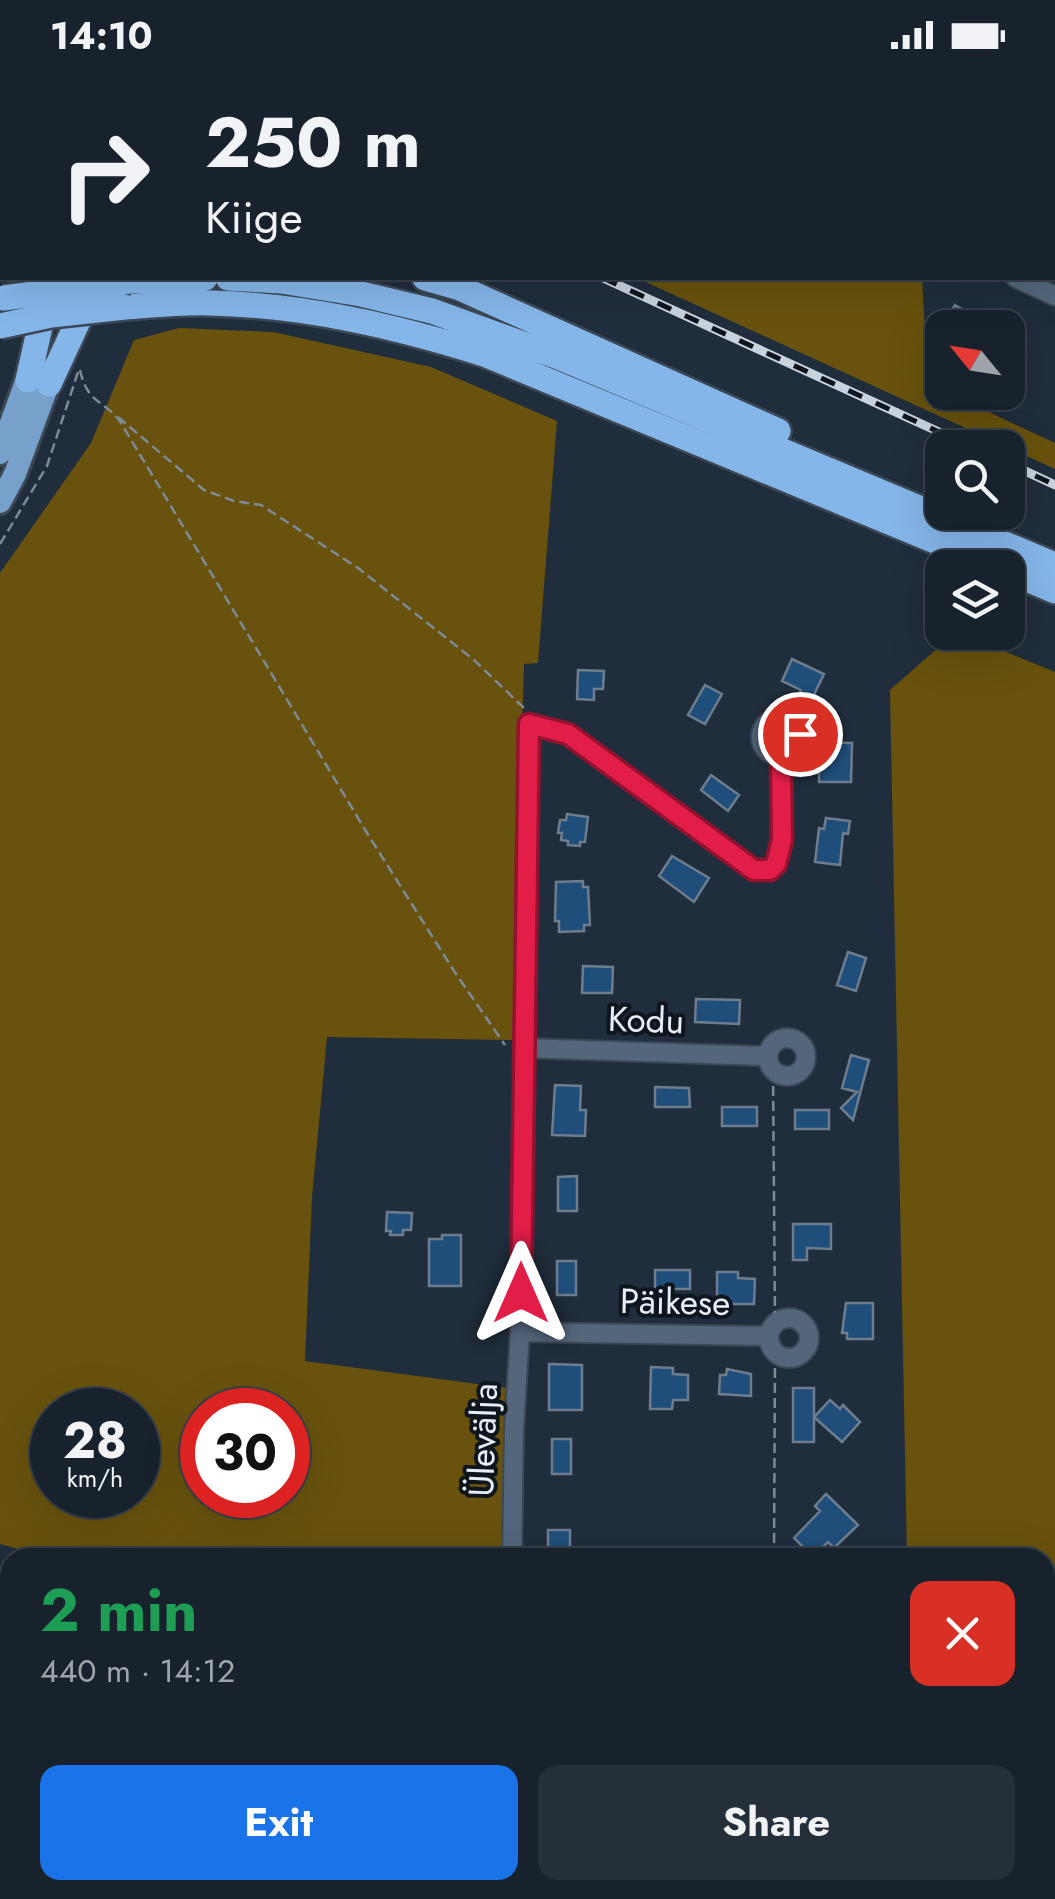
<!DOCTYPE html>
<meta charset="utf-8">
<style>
body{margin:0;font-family:Jost,sans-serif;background:#252f39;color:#f1f3f6;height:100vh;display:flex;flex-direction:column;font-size:38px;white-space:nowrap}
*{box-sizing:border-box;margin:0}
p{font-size:32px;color:#9fa4aa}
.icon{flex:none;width:55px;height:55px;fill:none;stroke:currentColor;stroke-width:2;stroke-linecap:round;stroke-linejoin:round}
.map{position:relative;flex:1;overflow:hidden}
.side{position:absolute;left:0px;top:1478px;width:1055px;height:352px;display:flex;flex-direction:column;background:#18222d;border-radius:30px 30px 0 0;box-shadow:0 10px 40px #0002,0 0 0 2px #363f49}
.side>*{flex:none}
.banner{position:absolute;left:0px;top:0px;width:1055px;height:210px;box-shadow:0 10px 40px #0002,0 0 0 2px #363f49;background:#18222d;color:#f1f3f6;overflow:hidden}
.needle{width:65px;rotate:300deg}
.controls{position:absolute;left:925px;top:240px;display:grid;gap:20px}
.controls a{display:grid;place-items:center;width:100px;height:100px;border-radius:20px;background:#18222d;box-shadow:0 10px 40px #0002,0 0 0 2px #363f49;font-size:50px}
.speed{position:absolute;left:30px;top:1318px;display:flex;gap:20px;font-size:50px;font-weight:700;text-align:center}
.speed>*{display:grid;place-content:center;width:130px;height:130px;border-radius:50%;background:#18222d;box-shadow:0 10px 40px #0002,0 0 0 2px #363f49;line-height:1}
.speed small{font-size:25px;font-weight:400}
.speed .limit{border:15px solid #d22;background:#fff;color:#111}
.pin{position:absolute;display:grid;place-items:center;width:85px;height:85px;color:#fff;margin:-42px;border:5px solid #fff;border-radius:50%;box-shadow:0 2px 10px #0007}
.me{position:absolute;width:110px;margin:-55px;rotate:0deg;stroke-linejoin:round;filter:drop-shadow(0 0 8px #0008)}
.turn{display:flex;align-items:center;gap:35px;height:210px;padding:0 40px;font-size:45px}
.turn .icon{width:130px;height:130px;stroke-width:2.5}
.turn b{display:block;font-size:70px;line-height:85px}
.round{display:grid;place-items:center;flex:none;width:105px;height:105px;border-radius:20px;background:#252f39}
.overview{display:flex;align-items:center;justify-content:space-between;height:170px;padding:0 40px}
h1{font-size:60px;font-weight:700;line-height:75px;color:#1e9e55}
.cta{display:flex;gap:20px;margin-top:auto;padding:20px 40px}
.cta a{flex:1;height:115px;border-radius:20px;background:#1a73e8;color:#fff;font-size:40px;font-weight:700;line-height:115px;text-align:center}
.cta a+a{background:#252f39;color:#f1f3f6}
.status{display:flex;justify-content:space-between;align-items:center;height:70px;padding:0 50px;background:#18222d;direction:ltr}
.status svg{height:28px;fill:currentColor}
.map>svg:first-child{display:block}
</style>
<div class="status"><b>14:10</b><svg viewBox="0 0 49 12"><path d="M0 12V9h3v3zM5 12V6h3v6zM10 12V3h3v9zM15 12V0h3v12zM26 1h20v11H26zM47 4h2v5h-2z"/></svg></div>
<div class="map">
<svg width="1055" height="1829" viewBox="0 0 1055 1829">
<rect width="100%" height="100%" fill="#202d3c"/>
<!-- green -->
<path fill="#68520d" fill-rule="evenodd" d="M 637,208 L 922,208 L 927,298 L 933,316 L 1055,373 L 1055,399 Z
M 179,258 L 273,262 L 431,297 L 557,351 L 538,593 L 524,594 L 513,970 L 327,967 L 312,1127 L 305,1291 L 507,1318 L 502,1487 L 51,1488 L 0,1474 L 0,503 L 91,373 L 134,270 ZM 52,1340 L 138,1340 L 138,1425 L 52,1425 ZM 202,1340 L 288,1340 L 288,1425 L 202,1425 Z
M 940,576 L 994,577 L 1055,602 L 1055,1753 L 1045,1751 L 1045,1488 L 907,1487 L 890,620 Z"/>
<!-- forest -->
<path fill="#685104" d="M 474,1820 L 736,1820 L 741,1829 L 471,1829 Z"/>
<!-- water -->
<path fill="#1b1301" d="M 797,1820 L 885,1820 L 884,1829 L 794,1829 Z"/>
<!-- building -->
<path fill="#204e7b" stroke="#6d7d8e" stroke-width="2.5" d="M 955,235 L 980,250 L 975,258 L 941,258 Z
M 792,589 L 824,604 L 808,637 L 796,632 L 801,620 L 782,611 Z
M 578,600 L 604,601 L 603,619 L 594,619 L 594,630 L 577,629 Z
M 705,615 L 722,624 L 705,654 L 688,645 Z
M 819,672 L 852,673 L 851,712 L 819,712 Z
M 711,705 L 739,725 L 728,741 L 701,720 Z
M 567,744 L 588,747 L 585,772 L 580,772 L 580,776 L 568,775 L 568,771 L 561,770 L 562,763 L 558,763 L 560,750 L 566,750 Z
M 826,748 L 850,751 L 848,764 L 843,763 L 840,795 L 815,792 L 819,758 L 824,759 Z
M 672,786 L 709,808 L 694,832 L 659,806 Z
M 583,811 L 583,817 L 588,817 L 590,855 L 584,855 L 584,861 L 559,862 L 559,851 L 555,851 L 556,812 Z
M 848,882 L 866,888 L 856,921 L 837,915 Z
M 583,896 L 613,897 L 612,923 L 582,923 Z
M 696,929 L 740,930 L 739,954 L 695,952 Z
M 851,985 L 869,990 L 853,1050 L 841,1038 L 857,1022 L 842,1018 Z
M 555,1015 L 581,1016 L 580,1040 L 586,1040 L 585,1066 L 552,1065 Z
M 655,1017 L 689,1018 L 690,1037 L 655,1037 Z
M 722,1037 L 757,1037 L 757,1056 L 722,1056 Z
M 795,1040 L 829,1040 L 829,1059 L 795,1059 Z
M 577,1106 L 577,1141 L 558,1141 L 558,1107 Z
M 387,1142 L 412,1143 L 411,1160 L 403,1160 L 403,1165 L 390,1165 L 391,1161 L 386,1161 Z
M 793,1154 L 831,1154 L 831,1179 L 807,1178 L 807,1190 L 793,1190 Z
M 442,1165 L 461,1165 L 461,1216 L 429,1216 L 429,1169 L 442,1169 Z
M 557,1191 L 576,1191 L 576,1225 L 557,1225 Z
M 655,1200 L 690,1200 L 690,1219 L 655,1219 Z
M 717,1202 L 738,1202 L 738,1208 L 755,1209 L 754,1234 L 717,1234 Z
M 846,1233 L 873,1233 L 873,1269 L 847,1269 L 847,1263 L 842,1263 Z
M 549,1294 L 582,1295 L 582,1340 L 549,1340 Z
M 651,1297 L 673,1298 L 673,1304 L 688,1305 L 688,1330 L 673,1330 L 672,1339 L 650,1339 Z
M 727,1299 L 751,1304 L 751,1326 L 719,1324 L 720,1305 L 726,1305 Z
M 793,1318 L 814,1318 L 814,1347 L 830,1330 L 840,1339 L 843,1335 L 860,1352 L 842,1372 L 814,1347 L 814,1372 L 793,1372 Z
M 552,1369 L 571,1369 L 571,1404 L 552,1404 Z
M 826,1424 L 858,1455 L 834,1478 L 828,1472 L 813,1487 L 794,1468 L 820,1441 L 815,1436 Z
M 548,1460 L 570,1460 L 570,1488 L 548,1488 Z"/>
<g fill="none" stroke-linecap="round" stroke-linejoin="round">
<defs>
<path id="minor" d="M 644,0 L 645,2
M 676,0 L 677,2
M 511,2 L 512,0
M 760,2 L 762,0
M 1015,2 L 1016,0
M 1016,208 L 1055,226
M761 667a19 19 0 1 1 38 0a19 19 0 1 1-38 0Z
M768 987a19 19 0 1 1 38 0a19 19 0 1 1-38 0Z
M 523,978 L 767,986
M769 1268a20 20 0 1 1 40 0a20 20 0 1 1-40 0Z
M 520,1262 L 769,1266
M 512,1488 L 514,1358 L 520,1262 L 529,654 L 568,664 L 754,800 L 770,800 L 779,786 L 782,769 L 781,686
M 0,1708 L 10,1716
M 302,1820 L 337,1829
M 452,1829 L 454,1820"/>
<path id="major" d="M 143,2 L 144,0
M 165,2 L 167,0
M 0,383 L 33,293
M 0,432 L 15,404 L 55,296"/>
<path id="highway" d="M 112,2 L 114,0
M 187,2 L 189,0
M 0,128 L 2,126
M 228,208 L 281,211 L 361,224 L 432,241 L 556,286 L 1055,495
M 425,208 L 460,218 L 778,361
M 129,211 L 205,208
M 125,237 C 153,235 182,232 210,233 C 304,235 395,256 484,284 L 1000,498
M 28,310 L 51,208
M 49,314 L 91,223
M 1008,501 L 1055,521"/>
</defs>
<!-- minor casing -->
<use href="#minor" stroke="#3c4856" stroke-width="22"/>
<!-- major casing -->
<use href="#major" stroke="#3c4856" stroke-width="28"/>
<!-- highway casing -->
<use href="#highway" stroke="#3c4856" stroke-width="30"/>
<!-- path -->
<path stroke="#7e8a96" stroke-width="2.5" stroke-dasharray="10 5" stroke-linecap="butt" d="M 593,0 L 597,2
M 731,0 L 732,2
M 700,2 L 706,2
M 0,100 L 2,99
M 1052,191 L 1055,192
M 80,300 C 88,336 104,328 121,353 L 367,763 L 454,901 L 505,975
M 118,347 L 204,420 L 234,431 L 261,435 L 358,498 L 474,590 L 525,639
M 0,474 L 47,396 L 79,299
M 773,1001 L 775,1253
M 774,1488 L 775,1284
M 0,1733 L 10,1740
M 216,1820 L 252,1829
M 370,1820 L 397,1829"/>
<!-- minor -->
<use href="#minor" stroke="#53667b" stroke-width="18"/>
<!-- major -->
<use href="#major" stroke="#77a0ca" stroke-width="22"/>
<!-- highway -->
<use href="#highway" stroke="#85b6e9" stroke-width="25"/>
<defs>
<path id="rail" d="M 153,0 L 158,2
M 603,208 L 974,378
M 1008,393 L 1055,415"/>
</defs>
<!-- rail casing -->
<use href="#rail" stroke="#c9d3de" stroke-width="9"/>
<!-- rail -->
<use href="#rail" stroke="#0f151c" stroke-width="5" stroke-dasharray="15" stroke-linecap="butt"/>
<defs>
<path id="highway-bridge" d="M 4,228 L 129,211
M 0,256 L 51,245 L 125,237"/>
</defs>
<!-- highway-bridge casing -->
<use href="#highway-bridge" stroke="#3c4856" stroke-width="30" stroke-linecap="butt"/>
<!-- highway-bridge -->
<use href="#highway-bridge" stroke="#85b6e9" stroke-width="25"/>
</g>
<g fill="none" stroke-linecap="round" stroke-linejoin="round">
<defs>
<path id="route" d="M 521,1223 L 529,654 L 568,664 L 754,800 L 770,800 L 776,794 L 782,770 L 781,686 L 793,682 L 800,664"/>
</defs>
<!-- route casing -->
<use href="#route" stroke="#92132f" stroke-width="25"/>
<!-- route -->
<use href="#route" stroke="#e11d48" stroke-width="18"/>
</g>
<g text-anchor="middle" stroke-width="8" stroke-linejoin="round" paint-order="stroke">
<!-- street labels -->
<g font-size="35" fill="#e6eff9" stroke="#0f151c">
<text transform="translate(646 950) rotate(2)" y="12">Kodu</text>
<text transform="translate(675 1232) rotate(1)" y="12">Päikese</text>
<text transform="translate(483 1370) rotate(-88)" y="12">Ülevälja</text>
</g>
</g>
</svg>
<div class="controls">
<a><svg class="needle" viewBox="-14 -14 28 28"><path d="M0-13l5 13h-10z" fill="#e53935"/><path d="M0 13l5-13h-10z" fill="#9fa4aa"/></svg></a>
<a><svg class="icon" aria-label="search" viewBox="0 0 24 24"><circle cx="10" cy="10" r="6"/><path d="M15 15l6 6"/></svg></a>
<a><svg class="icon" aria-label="layers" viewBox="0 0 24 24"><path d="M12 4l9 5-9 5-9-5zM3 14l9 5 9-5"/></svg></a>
</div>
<div class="speed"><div>28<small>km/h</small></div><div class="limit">30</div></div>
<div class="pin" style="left:800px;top:664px;background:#d93025"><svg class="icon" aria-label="arrive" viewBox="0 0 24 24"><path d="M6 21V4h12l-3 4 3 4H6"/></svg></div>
<svg class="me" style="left:521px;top:1223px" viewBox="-20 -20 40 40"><path d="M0-17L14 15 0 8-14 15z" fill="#e11d48" stroke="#fff" stroke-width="4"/></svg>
<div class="banner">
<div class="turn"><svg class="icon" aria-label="right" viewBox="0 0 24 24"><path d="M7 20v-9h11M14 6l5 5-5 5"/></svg><div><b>250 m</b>Kiige</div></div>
</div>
<section class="side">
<div class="overview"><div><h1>2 min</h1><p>440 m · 14:12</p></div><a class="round" style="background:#d93025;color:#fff"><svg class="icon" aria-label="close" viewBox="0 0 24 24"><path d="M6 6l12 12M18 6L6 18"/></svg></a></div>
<div class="cta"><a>Exit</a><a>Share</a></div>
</section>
</div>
